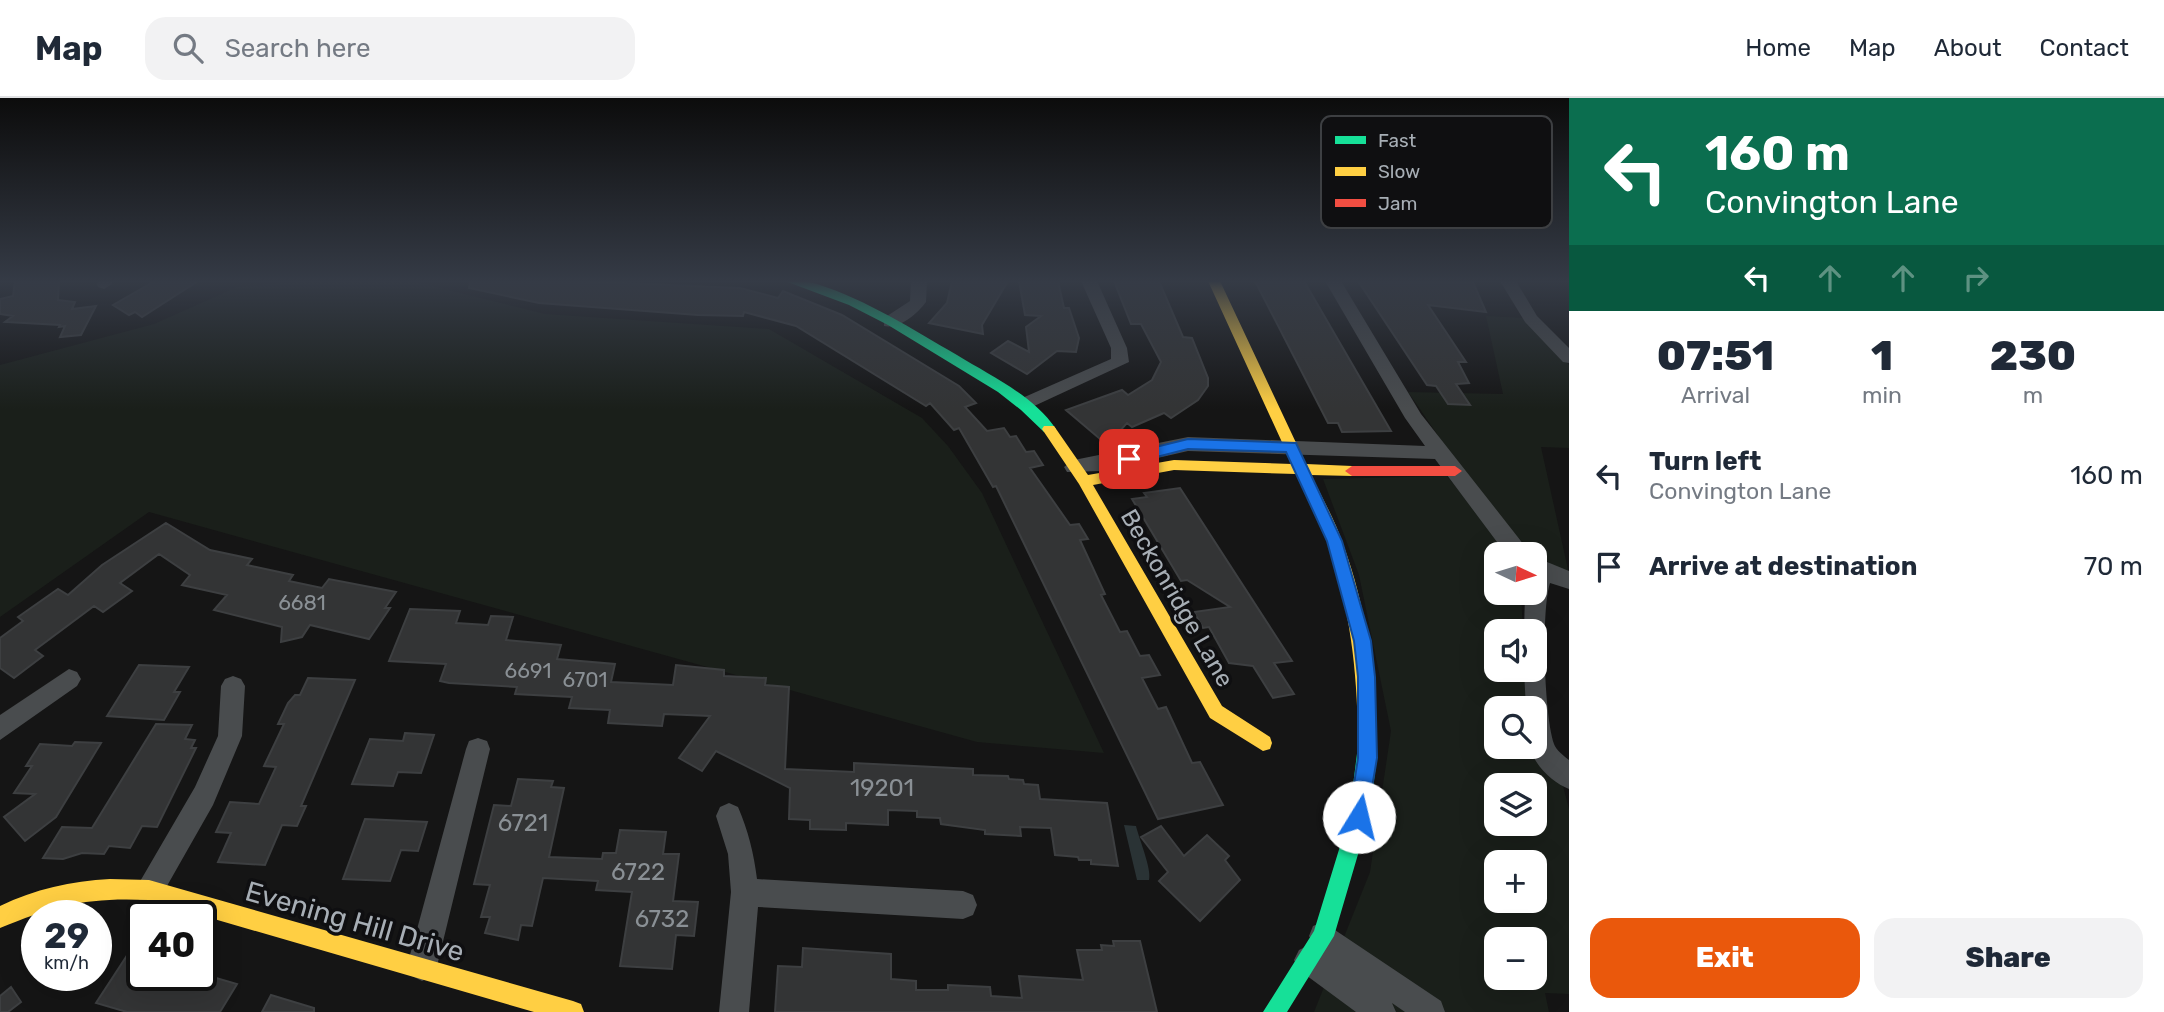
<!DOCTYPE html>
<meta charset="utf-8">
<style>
body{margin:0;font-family:Rubik,sans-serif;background:#f2f2f3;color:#1f2937;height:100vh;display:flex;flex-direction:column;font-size:26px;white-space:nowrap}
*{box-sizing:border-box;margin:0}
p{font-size:23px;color:#747a83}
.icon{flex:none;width:38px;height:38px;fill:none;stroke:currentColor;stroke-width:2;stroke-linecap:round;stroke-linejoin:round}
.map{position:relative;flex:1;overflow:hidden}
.side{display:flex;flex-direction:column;background:#fff;width:595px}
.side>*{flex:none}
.top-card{background:#0b6e4f;color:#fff;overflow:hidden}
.needle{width:46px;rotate:94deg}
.fabs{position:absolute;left:1484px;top:444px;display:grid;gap:14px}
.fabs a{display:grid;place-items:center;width:63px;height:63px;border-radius:14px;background:#fff;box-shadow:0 7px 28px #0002;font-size:35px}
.speed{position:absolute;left:21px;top:802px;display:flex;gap:14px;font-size:35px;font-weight:700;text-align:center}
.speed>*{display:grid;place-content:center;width:91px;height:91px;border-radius:50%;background:#fff;box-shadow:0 7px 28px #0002;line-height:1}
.speed small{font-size:18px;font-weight:400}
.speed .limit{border:4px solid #111;border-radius:10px;background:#fff;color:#111}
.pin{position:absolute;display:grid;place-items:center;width:60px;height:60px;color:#fff;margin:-30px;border-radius:14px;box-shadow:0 4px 10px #0006}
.me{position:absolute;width:77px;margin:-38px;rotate:9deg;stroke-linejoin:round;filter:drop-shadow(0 0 5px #0008)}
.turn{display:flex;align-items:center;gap:24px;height:147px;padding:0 21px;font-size:32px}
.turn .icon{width:91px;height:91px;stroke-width:2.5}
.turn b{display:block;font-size:49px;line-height:60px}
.lanes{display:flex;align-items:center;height:66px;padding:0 21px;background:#0003;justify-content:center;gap:35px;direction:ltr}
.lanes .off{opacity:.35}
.eta{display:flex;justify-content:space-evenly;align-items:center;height:119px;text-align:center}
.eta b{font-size:42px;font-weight:800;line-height:49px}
.button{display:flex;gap:14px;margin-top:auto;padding:14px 21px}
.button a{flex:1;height:80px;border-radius:21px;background:#ea580c;color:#fff;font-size:28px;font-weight:800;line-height:80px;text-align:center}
.button a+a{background:#f2f2f3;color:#1f2937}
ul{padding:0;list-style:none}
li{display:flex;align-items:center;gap:21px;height:91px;padding:0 21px}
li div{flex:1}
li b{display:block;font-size:26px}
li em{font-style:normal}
header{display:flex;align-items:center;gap:42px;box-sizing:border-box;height:98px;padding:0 35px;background:#fff;border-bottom:2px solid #e0e1e3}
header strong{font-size:33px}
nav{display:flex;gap:38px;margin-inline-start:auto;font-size:24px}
.search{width:490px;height:63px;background:#f2f2f3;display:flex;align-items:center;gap:18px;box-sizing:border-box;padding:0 24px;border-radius:21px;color:#747a83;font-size:26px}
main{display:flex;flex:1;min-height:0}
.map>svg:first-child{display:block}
</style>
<header>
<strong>Map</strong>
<div class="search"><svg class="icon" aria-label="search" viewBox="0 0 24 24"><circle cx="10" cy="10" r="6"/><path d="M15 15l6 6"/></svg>Search here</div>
<nav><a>Home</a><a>Map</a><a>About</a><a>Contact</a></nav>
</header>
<main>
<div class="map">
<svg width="1569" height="914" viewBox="0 0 1569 914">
<rect width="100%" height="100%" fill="#151515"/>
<!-- green -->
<path fill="#1a1f1a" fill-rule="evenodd" d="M 301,183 L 412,183 L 545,216 L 769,231 L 922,320 L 948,348 L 982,395 L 1104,655 L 977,644 L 149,414 L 0,519 L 0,267 L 154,226 L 237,189 Z
M 1486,218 L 1525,220 L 1569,267 L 1569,350 L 1541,349 L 1569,476 C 1499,443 1453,356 1408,294 L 1503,296 Z
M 1447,378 L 1511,457 L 1496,457 L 1496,495 L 1521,495 L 1523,534 L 1496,534 L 1496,572 L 1525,572 L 1527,611 L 1496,611 L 1496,649 L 1529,649 L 1563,688 L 1569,711 L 1569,896 L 1545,895 L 1549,914 L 1314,914 L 1370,774 L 1391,633 L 1359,477 L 1323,381 ZM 1496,688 L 1535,688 L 1535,726 L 1496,726 ZM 1496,765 L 1535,765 L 1535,803 L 1496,803 ZM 1496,842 L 1535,842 L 1535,880 L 1496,880 Z"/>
<!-- water -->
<path fill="#2a3335" d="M 1124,727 L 1136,728 C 1139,741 1152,771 1149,782 L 1137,782 Z"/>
<!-- building -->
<path fill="#333435" stroke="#3d3f41" stroke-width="2" d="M 15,183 L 59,183 L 58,202 L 75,204 L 72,211 L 96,208 L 81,237 L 60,239 L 65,228 L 59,229 L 60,227 L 5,224 L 13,218 L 0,216 L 0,201 L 13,198 Z
M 155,183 L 198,183 L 142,219 L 135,214 L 129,217 L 113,207 Z
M 470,183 L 577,183 L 740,190 L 778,200 L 783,193 L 842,217 L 959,288 L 976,305 L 965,309 L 987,333 L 1004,330 L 1010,339 L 1016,338 L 1026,354 L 1034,353 L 1043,367 L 1030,370 L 1070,427 L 1079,426 L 1088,441 L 1080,442 L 1105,496 L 1101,497 L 1120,534 L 1127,533 L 1140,558 L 1149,557 L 1160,577 L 1142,580 L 1158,611 L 1166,609 L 1192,665 L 1200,664 L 1223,707 L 1158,721 L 996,388 L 993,389 L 959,330 L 954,332 L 930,305 L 926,308 L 796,228 L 744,214 L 743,218 L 698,217 L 539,205 L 469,190 Z
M 952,183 L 1008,183 L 982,227 L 983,236 L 929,225 L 947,205 Z
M 1019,183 L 1058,183 L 1064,210 L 1069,210 L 1079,240 L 1076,254 L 1057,253 L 1027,276 L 991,255 L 1008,243 L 1029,254 L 1026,229 L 1041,218 L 1025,217 Z
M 1114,183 L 1159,183 L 1183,239 L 1192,240 L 1208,280 L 1208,288 L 1198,302 L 1171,320 L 1164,315 L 1132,329 L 1127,325 L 1117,336 L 1100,341 L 1066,312 L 1122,292 L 1128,297 L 1152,282 L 1161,264 L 1141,226 L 1131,226 Z
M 1255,183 L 1304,183 L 1391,333 L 1342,334 L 1338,325 L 1328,325 Z
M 1358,183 L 1473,184 L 1486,214 L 1428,207 L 1466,264 L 1458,264 L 1469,285 L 1456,286 L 1470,307 L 1448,306 L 1436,288 L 1427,287 Z
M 1180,390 L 1292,563 L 1274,565 L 1294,596 L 1273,600 L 1253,568 L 1229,565 L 1209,529 L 1203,530 L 1194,514 L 1230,509 L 1187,482 L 1181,483 L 1132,401 L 1147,399 L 1144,395 Z
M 166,425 L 210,452 L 252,461 L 247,467 L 293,477 L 289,483 L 322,490 L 329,481 L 396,494 L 385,510 L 390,510 L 369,541 L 310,527 L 302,539 L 281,544 L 282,529 L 214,512 L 227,497 L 182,487 L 190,477 L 159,456 L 120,485 L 132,493 L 103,514 L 94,508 L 35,552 L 43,558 L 14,580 L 0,570 L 0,540 L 23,523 L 18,519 L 58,491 L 68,497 L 102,467 Z
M 410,511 L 460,513 L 456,525 L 488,527 L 491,518 L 513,519 L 506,542 L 561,547 L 557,561 L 615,566 L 611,584 L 673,587 L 676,567 L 724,572 L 724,578 L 766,580 L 765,587 L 789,589 L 785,671 L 854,674 L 854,665 L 973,671 L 973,677 L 1008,678 L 1009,681 L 1023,682 L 1024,686 L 1038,687 L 1040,701 L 1107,705 L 1118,768 L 1091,766 L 1091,762 L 1079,762 L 1078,759 L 1055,757 L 1051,730 L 1020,729 L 1021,738 L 985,736 L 985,732 L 941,726 L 940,720 L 917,719 L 917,713 L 888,712 L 888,727 L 846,725 L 846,732 L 810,731 L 810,722 L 789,721 L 790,690 L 716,653 L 702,673 L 679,660 L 710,618 L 664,616 L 662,628 L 608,625 L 610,612 L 569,610 L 572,599 L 515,596 L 517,589 L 449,585 L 440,583 L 446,566 L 389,563 Z
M 139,567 L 189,569 L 174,594 L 180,594 L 164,622 L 107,618 Z
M 308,580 L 355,582 L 301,708 L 306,708 L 297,728 L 282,727 L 265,767 L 218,764 L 231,735 L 216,734 L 230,704 L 259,706 L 276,669 L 264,668 L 284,626 L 278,626 L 288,605 L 295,597 L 300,597 Z
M 156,626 L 192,627 L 185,641 L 195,642 L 191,650 L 196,650 L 157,729 L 142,728 L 130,750 L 109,748 L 104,756 L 82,755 L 63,761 L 43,760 L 62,729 L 92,730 Z
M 405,635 L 434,637 L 421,675 L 398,674 L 393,688 L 352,686 L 370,641 L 403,643 Z
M 75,644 L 101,645 L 56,719 L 25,743 L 4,719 L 35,696 L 14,695 L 32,668 L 26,668 L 40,646 L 72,648 Z
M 518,681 L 553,683 L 551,689 L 564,690 L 549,759 L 602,761 L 603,755 L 616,755 L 620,732 L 666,734 L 663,756 L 679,756 L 673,803 L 698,804 L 694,838 L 676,837 L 672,871 L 620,868 L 632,794 L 596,792 L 598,783 L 543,780 L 532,828 L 521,827 L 518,842 L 485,835 L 490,819 L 481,819 L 490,787 L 474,786 L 494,707 L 511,708 Z
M 365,721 L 427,724 L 418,753 L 401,752 L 390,783 L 343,781 Z
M 1161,728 L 1184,758 L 1207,737 L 1229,758 L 1225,762 L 1240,782 L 1200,823 L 1159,783 L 1168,774 L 1141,739 Z
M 1113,843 L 1140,843 L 1157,914 L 775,914 L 778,868 L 802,869 L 803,850 L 891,856 L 891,881 L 916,883 L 916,892 L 948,892 L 948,887 L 990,889 L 991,898 L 1022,900 L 1019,878 L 1083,882 L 1077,852 L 1102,852 L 1101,847 L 1114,848 Z
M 128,856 L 142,860 L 142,877 L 206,877 L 237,886 L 220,914 L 127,914 L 96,905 Z
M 11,889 L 21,904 L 8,914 L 0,914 L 0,898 Z
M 271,897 L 314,910 L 314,914 L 262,914 Z"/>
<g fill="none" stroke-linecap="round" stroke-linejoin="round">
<!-- street -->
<path fill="#494c4e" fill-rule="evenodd" d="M 96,183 L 112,183 L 112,186 L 104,191 L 98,189 Z
M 911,183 L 927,183 L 926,204 C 917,216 900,231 884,228 L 884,220 L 910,203 Z
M 1081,183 L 1097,183 L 1127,250 L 1129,264 L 1032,309 L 1020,309 L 1017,305 L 1020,301 L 1111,261 L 1111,250 Z
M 1325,183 L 1341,183 L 1421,316 L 1532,457 L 1508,457 L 1503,452 L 1435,361 L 1188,353 L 1101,373 L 1067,374 L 1064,369 L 1074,362 L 1188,339 L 1425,348 L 1405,320 Z
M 1500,183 L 1516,183 L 1537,218 L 1569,250 L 1569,265 L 1563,264 L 1525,224 Z
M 1535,459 L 1569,473 L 1569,491 L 1550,485 C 1541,513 1544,617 1554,646 C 1556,652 1564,658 1569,662 L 1569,691 C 1553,685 1533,666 1530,649 L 1535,649 L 1535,611 L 1526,611 L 1524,572 L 1535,572 L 1535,534 L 1524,534 L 1525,495 L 1535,495 Z
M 69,571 L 77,574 L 81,581 L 77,588 L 0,642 L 0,617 Z
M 233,578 L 241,581 L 245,588 L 242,638 L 213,707 L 159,802 L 149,806 L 139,802 L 135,792 L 195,689 L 218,638 L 221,588 L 225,581 Z
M 478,640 L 487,643 L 490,651 L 437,868 L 432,878 L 422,883 L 412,878 L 407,868 L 466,651 L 469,643 Z
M 729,705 L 738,709 C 748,732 754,756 757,781 L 963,793 L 973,797 L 977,807 L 973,817 L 963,821 L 758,809 L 749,914 L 719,914 L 731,794 L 728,756 L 716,718 L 720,709 Z
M 1323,824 L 1441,903 L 1445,914 L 1405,914 L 1392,905 L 1396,914 L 1356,914 L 1299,872 L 1294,862 L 1299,852 L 1309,847 L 1316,850 L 1309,838 L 1313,828 Z"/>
<!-- fast -->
<path fill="#16e098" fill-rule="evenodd" d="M 785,183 C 796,183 806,183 817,186 C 867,202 912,231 957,257 C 991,278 1033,297 1056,331 L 1054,334 L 1044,334 L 1021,312 L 998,294 L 888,227 L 849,207 Z
M 1367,630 L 1374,632 L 1377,660 L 1369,719 L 1334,838 L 1287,914 L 1263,914 L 1314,833 L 1349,719 L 1360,632 Z"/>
<!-- slow -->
<path fill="#ffcf43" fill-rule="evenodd" d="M 1208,183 L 1220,183 L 1306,366 L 1352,368 L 1359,373 L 1352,378 L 1311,377 C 1322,400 1335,422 1343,446 C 1366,509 1375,571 1376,638 L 1374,644 L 1367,646 L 1360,644 L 1358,638 C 1357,572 1350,509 1328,446 C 1319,422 1307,399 1296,376 L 1174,372 L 1093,387 L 1222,608 L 1270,639 L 1272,645 L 1270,651 L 1263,653 L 1210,620 L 1079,386 L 1042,331 L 1044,328 L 1054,328 L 1088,377 L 1174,362 L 1292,366 Z
M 110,781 L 149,782 L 573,903 L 581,906 L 584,914 L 534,914 L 149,802 C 89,799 55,807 0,830 L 0,808 C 35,791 71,783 110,781 Z"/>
<!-- jam -->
<path fill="#f24e42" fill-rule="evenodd" d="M 1352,368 L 1455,368 L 1462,373 L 1455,378 L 1352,378 L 1345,373 Z"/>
</g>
<!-- sky -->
<linearGradient id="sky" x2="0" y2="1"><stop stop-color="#0c0c0c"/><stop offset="0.59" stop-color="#353b46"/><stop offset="1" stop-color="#353b46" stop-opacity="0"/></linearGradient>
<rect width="1569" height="311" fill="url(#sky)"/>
<!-- route -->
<path fill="#1a73e8" stroke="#114b97" stroke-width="2" d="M 1188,341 L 1296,345 L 1342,443 L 1371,543 L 1375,579 L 1377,660 L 1366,725 L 1359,728 L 1352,725 L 1349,719 L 1358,660 L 1358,579 L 1354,543 L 1327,443 L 1286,354 L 1188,351 L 1129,366 L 1121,361 L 1123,357 Z"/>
<g text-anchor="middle" stroke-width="7" stroke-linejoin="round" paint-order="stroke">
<!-- number labels -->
<g font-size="21" fill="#8a9095">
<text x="302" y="512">6681</text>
<text x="528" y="580">6691</text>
<text x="585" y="589">6701</text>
</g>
<!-- street labels -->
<g font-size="24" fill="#a7aeb5" stroke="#0f0f11">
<text transform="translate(1177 500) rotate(60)" y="8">Beckonridge Lane</text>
</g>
<!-- near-number labels -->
<g font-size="24" fill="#8a9095">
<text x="882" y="698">19201</text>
<text x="523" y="733">6721</text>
<text x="638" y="782">6722</text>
<text x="662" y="829">6732</text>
</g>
<!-- near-street labels -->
<g font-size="28" fill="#a7aeb5" stroke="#0f0f11">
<text transform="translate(355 823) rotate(16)" y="10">Evening Hill Drive</text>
</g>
</g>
<!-- legend -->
<rect x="1321" y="18" width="231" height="112" rx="10" fill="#0f0f11" stroke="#3d3f42" stroke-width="2"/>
<rect x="1335" y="38" width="31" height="8" fill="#16e098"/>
<rect x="1335" y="69" width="31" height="9" fill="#ffcf43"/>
<rect x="1335" y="101" width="31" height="8" fill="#f24e42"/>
<g font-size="19" fill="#a7aeb5">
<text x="1378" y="49">Fast</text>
<text x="1378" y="80">Slow</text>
<text x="1378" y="112">Jam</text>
</g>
</svg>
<div class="fabs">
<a><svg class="needle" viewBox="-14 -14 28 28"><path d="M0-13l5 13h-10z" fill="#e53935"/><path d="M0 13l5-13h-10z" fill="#747a83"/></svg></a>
<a><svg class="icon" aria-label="sound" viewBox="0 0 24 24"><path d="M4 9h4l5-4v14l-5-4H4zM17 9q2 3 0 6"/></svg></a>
<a><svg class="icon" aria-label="search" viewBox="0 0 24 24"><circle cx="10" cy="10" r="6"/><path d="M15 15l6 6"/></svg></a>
<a><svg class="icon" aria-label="layers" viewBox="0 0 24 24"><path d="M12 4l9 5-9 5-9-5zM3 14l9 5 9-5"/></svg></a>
<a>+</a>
<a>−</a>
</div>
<div class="speed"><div>29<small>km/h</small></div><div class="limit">40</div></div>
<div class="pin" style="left:1129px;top:361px;background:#d93025"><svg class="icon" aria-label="arrive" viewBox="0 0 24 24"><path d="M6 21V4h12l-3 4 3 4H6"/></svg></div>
<svg class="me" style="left:1359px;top:719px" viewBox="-20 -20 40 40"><circle r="19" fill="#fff"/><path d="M0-13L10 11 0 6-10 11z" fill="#1a73e8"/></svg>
</div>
<section class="side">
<div class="top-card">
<div class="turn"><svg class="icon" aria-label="left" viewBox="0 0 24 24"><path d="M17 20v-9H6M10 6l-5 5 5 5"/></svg><div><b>160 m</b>Convington Lane</div></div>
<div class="lanes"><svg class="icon" aria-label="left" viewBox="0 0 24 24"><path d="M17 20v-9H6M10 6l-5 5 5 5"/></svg><svg class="icon off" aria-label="ahead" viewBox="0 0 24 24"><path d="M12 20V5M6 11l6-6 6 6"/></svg><svg class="icon off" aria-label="ahead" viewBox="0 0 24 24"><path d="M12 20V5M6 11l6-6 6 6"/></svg><svg class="icon off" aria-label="right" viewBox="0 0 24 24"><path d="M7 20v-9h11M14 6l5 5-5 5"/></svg></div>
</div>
<div class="eta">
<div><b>07:51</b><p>Arrival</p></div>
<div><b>1</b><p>min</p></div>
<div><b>230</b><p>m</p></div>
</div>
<ul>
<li><svg class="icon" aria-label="left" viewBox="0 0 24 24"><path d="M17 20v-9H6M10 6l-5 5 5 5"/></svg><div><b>Turn left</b><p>Convington Lane</p></div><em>160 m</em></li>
<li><svg class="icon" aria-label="arrive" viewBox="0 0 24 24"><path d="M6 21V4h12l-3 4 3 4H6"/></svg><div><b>Arrive at destination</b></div><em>70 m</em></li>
</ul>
<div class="button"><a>Exit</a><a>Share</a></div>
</section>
</main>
